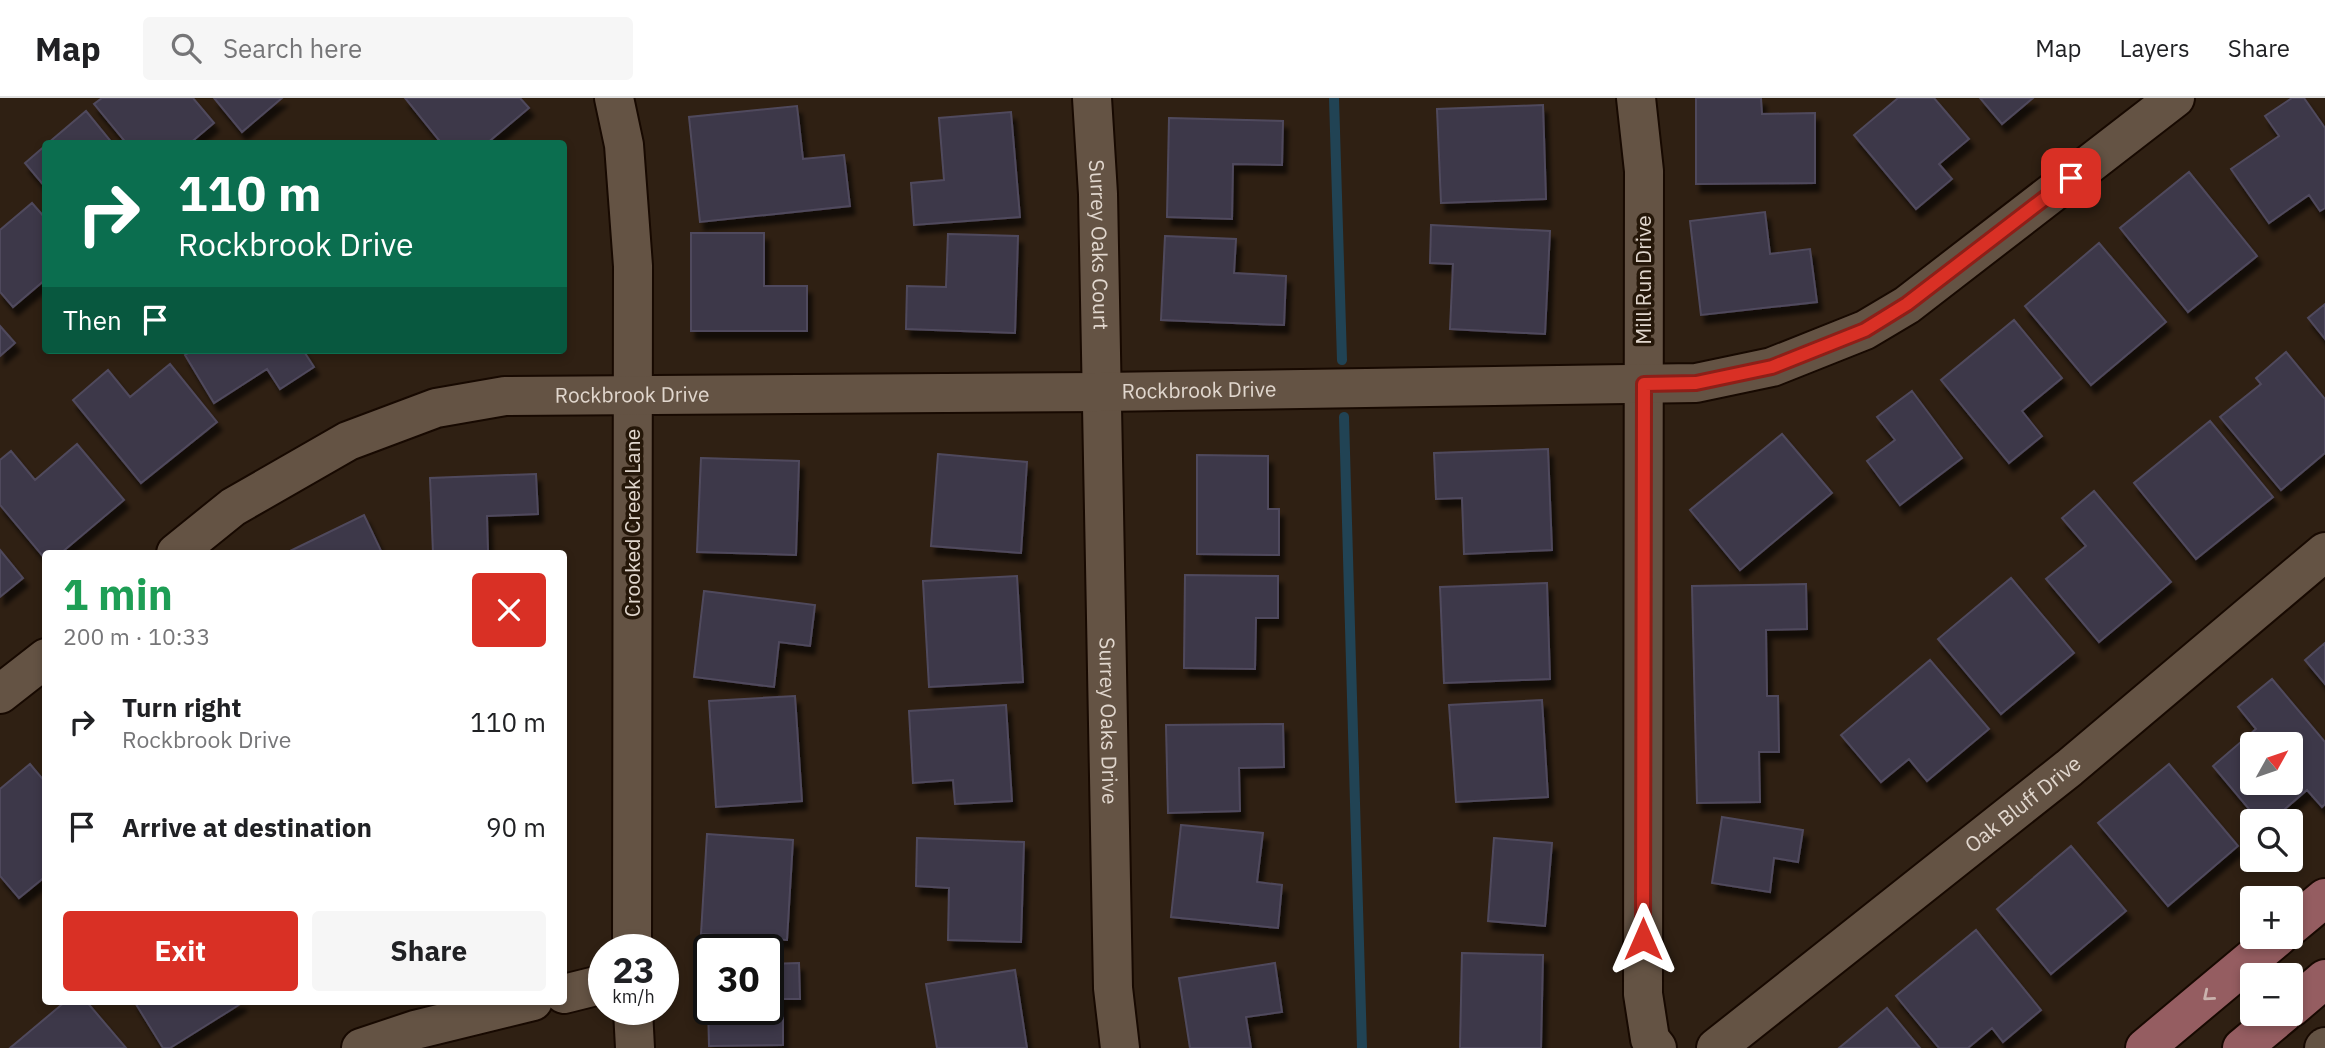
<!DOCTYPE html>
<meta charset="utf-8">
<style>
body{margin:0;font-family:"IBM Plex Sans",sans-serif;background:#f6f6f6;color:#202124;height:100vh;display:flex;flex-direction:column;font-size:26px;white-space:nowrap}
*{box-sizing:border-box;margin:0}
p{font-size:23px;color:#757577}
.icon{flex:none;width:38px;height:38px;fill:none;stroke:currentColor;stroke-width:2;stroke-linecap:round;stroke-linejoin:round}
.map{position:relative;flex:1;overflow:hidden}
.details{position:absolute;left:42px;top:452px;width:525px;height:455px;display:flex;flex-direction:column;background:#fff;border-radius:7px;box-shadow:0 4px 10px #0003}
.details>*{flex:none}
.top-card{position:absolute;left:42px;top:42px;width:525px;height:214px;border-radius:7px;box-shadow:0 4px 10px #0003;background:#0b6e4f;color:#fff;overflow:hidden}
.needle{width:46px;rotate:50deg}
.fabs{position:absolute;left:2240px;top:634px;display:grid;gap:14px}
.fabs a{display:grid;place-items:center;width:63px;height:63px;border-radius:7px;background:#fff;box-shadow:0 4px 10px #0003;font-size:35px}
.speed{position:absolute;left:588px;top:836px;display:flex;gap:14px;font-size:35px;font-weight:700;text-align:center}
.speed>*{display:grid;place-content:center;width:91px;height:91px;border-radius:50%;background:#fff;box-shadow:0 4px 10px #0003;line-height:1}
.speed small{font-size:18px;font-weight:400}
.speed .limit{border:4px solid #111;border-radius:10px;background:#fff;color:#111}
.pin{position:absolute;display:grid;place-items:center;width:60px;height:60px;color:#fff;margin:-30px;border-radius:14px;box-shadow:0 4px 10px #0006}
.me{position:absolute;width:77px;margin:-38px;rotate:0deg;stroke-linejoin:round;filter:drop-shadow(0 0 5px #0008)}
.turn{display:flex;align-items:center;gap:24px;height:147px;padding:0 21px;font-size:32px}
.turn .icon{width:91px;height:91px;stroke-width:2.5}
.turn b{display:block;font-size:49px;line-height:60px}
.then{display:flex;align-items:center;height:66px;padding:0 21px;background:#0003;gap:14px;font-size:26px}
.round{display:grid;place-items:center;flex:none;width:74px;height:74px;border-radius:7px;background:#f6f6f6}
.head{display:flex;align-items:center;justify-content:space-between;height:119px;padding:0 21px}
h1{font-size:42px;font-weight:700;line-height:52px;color:#1e9e55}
.action{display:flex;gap:14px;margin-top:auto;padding:14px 21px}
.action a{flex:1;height:80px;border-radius:7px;background:#d93025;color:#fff;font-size:28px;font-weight:700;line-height:80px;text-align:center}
.action a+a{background:#f6f6f6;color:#202124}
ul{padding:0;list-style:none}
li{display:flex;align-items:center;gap:21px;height:105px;padding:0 21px}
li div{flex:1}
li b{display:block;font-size:26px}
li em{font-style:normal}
header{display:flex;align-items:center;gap:42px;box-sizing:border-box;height:98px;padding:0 35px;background:#fff;border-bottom:2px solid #e0e0e0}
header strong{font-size:33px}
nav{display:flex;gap:38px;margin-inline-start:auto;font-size:24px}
.search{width:490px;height:63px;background:#f6f6f6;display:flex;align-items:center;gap:18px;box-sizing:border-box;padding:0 24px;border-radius:7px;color:#757577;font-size:26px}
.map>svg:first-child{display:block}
</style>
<header>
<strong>Map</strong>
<div class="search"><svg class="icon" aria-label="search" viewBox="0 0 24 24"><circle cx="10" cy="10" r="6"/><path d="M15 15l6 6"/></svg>Search here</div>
<nav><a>Map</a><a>Layers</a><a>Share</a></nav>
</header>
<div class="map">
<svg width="2325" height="950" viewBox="0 0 2325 950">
<defs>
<filter id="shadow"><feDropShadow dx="4.5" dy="8" stdDeviation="2" flood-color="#0009"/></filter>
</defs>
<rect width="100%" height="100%" fill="#2f2013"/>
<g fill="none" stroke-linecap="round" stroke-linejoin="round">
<!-- stream -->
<path stroke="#214354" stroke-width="10" d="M 1334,0 L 1342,262
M 1344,319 L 1362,950"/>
</g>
<!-- building -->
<path fill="#3d3749" stroke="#504a5d" stroke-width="2" fill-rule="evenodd" filter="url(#shadow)" d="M 102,0 L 193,0 L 214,25 L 189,46 L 127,46 L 94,6 Z
M 214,0 L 282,0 L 242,34 Z
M 405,0 L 520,0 L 529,10 L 486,46 L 442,46 Z
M 1696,0 L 1761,0 L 1762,16 L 1815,15 L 1815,85 L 1696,86 Z
M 1898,0 L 1934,0 L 1969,41 L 1939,66 L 1952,81 L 1916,111 L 1854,37 Z
M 1980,0 L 2033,0 L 2002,26 Z
M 2292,0 L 2304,0 L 2325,30 L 2325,110 L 2320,113 L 2309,97 L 2269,125 L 2231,71 L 2279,38 L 2265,18 Z
M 1543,7 L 1546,101 L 1441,105 L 1437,11 Z
M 797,8 L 803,61 L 844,57 L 850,108 L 700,124 L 689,19 Z
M 86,13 L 113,46 L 47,46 Z
M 1011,14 L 1020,119 L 914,127 L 911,85 L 944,82 L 939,20 Z
M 1169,20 L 1283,23 L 1282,67 L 1233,66 L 1232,121 L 1167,119 Z
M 46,47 L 46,90 L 25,65 Z
M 2189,74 L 2257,158 L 2188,214 L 2120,130 Z
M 32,105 L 46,121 L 46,181 L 13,209 L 0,194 L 0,132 Z
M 1765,114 L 1770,156 L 1810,151 L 1817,204 L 1701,217 L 1690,123 Z
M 1431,127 L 1550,133 L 1545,236 L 1450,231 L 1453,166 L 1430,165 Z
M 691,135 L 764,135 L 764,188 L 807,188 L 807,233 L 691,233 Z
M 948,136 L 1018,138 L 1015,235 L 906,231 L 907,188 L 946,189 Z
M 1165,138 L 1236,141 L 1234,175 L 1286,178 L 1284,227 L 1161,222 Z
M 2099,145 L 2166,224 L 2091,287 L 2025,208 Z
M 2325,206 L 2325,241 L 2308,220 Z
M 2014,222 L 2062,280 L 2022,313 L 2042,338 L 2009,365 L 1941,282 Z
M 0,228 L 15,245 L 0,258 Z
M 193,252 L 303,252 L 314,269 L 280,291 L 267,271 L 214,305 L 185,257 Z
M 2286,254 L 2325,301 L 2325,355 L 2281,392 L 2220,319 L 2261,286 L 2256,280 Z
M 170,266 L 217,324 L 141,385 L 73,302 L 108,272 L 130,299 Z
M 1912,293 L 1962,360 L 1900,407 L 1867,363 L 1895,342 L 1877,319 Z
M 2210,323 L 2273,399 L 2196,461 L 2134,385 Z
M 1782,336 L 1832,395 L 1740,472 L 1690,412 Z
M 77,346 L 124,402 L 61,455 L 46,455 L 46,462 L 0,407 L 0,362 L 11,353 L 35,382 Z
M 1548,351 L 1552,452 L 1464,456 L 1462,400 L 1436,401 L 1434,355 Z
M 938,356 L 1027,364 L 1021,455 L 931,448 Z
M 1197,357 L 1268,358 L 1268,411 L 1279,411 L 1279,457 L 1197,456 Z
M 701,360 L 799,363 L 796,457 L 697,454 Z
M 536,376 L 538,416 L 487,418 L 488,454 L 509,455 L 433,455 L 430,380 Z
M 2094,393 L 2171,484 L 2099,544 L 2046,481 L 2086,448 L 2062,420 Z
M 364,417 L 382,455 L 286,455 Z
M 0,452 L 23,480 L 0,499 Z
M 1185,477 L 1278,478 L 1278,520 L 1256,520 L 1255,571 L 1184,570 Z
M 1017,478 L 1023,584 L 929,589 L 923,483 Z
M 2011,480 L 2074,555 L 2001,616 L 1938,541 Z
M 1547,485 L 1550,581 L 1444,585 L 1440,489 Z
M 1806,486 L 1807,531 L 1766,532 L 1767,598 L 1778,598 L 1779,654 L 1759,654 L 1760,704 L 1697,705 L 1692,488 Z
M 704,493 L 815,507 L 810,548 L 779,544 L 774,589 L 694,579 Z
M 2325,545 L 2325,586 L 2305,562 Z
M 1930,562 L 1989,631 L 1927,683 L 1909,661 L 1881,684 L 1841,637 Z
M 2272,581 L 2325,644 L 2325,706 L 2322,709 L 2307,692 L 2271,723 L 2259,723 L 2213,668 L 2256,631 L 2238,609 ZM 2252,646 L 2291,646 L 2291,684 L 2252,684 Z
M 795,598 L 802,703 L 716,709 L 709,603 Z
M 1542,602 L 1548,699 L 1456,704 L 1449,607 Z
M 1006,607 L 1012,703 L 955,706 L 953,682 L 913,685 L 909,613 Z
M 1283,626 L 1284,669 L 1239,670 L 1240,713 L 1168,715 L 1166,627 Z
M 30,666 L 46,685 L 46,778 L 19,800 L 0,778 L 0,691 Z
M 2169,666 L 2238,748 L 2168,808 L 2098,725 Z
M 1722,719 L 1803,732 L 1798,764 L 1774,760 L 1770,794 L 1712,785 Z
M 1181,727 L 1263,735 L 1257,784 L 1282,787 L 1278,830 L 1171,819 Z
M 707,736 L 793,742 L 787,842 L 701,836 Z
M 917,740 L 1024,744 L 1021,844 L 948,842 L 949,790 L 916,788 Z
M 1494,740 L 1552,745 L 1545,828 L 1488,823 Z
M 2071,748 L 2126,813 L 2051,876 L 1997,811 Z
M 1976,832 L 2041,912 L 2003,944 L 1992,930 L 1968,950 L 1939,950 L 1896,898 Z
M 1462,855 L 1543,857 L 1541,950 L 1460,950 Z
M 799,865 L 800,901 L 783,901 L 783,947 L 709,948 L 707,866 L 709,912 L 768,912 L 768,866 Z
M 1275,865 L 1282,914 L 1246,919 L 1251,950 L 1190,950 L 1179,880 Z
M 1015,872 L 1027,950 L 937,950 L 926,886 Z
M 66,903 L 86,903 L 126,950 L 10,950 Z
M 134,903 L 241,903 L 242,905 L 170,950 L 163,950 Z
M 1887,910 L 1920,950 L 1839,950 Z"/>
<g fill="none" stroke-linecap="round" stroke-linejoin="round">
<defs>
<g id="minor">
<path d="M 614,0 L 624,47 L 633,168 L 632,852"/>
<path id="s1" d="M 1092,0 L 1098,96 L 1113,890 L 1120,950"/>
<path d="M 1636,0 L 1644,73 L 1643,896 L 1650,941 L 1657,950"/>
<path id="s2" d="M 176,455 L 233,409 L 348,343 L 436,310 L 505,298 L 1101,294 L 1696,285 L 1772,269 L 1865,232 L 1907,207 L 2175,0"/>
<path d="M 0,596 L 46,560"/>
<path d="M 564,896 L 604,886"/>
<path d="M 633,912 L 635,950"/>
<path d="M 361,950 L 415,932 L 533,903"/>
<path id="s3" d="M 1716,950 L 2069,670 L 2325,454"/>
<path d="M 2324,950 L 2325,949"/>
</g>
<path id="major" d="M 2291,828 L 2325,800
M 2291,910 L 2325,881
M 2145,950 L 2279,838
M 2242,950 L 2284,915"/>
</defs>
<!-- minor casing -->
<use href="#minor" stroke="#170901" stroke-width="42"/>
<!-- major casing -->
<use href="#major" stroke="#170901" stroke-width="42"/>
<!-- minor -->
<use href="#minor" stroke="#645344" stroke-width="38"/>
<!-- major -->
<use href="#major" stroke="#955d61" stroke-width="38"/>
</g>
<!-- one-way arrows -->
<defs><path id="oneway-chevron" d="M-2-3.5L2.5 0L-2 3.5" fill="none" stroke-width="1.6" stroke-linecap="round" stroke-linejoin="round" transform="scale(1.75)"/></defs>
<use stroke="#cab2ad" href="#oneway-chevron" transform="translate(2208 898) rotate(140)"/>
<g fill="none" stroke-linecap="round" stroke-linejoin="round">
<defs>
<path id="route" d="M 1643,841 L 1644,286 L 1696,285 L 1772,269 L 1865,232 L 1907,206 L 2071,80"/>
</defs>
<!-- route casing -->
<use href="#route" stroke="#8d1f18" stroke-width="18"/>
<!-- route -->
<use href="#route" stroke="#d93025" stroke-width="12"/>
</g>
<g text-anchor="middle" stroke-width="7" stroke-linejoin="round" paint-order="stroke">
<!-- street labels -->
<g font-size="21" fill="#e1d7ce" stroke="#251709">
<text dy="7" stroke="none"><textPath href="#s1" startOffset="147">Surrey Oaks Court</textPath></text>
<text transform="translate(1644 182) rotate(-90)" y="7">Mill Run Drive</text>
<text dy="7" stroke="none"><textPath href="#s2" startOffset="1064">Rockbrook Drive</textPath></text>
<text dy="7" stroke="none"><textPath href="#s2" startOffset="497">Rockbrook Drive</textPath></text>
<text transform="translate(633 425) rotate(-90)" y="7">Crooked Creek Lane</text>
<text dy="7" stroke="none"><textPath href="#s1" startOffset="623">Surrey Oaks Drive</textPath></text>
<text dy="7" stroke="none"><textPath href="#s3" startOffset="392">Oak Bluff Drive</textPath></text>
</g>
</g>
</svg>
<div class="fabs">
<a><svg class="needle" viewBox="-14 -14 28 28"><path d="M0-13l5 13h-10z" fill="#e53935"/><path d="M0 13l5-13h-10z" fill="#757577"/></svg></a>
<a><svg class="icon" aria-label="search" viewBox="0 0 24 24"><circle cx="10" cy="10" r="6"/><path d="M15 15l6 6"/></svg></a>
<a>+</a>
<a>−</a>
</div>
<div class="speed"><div>23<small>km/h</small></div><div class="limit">30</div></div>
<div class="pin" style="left:2071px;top:80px;background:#d93025"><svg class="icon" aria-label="arrive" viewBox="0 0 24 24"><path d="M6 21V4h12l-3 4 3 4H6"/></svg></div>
<svg class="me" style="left:1643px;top:841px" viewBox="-20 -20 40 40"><path d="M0-17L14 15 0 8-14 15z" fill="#d93025" stroke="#fff" stroke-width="4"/></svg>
<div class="top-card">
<div class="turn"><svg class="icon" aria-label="right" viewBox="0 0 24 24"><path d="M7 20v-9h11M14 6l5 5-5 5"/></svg><div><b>110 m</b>Rockbrook Drive</div></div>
<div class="then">Then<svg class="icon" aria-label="arrive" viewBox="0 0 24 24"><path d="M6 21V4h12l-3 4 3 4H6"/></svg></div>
</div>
<section class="details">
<div class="head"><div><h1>1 min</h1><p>200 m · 10:33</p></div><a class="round" style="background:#d93025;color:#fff"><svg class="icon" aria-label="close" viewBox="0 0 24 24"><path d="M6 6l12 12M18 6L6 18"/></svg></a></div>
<ul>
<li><svg class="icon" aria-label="right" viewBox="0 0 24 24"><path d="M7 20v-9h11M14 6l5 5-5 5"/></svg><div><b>Turn right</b><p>Rockbrook Drive</p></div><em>110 m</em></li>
<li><svg class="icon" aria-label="arrive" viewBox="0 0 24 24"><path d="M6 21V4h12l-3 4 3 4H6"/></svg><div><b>Arrive at destination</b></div><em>90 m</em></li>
</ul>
<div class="action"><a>Exit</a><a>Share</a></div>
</section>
</div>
